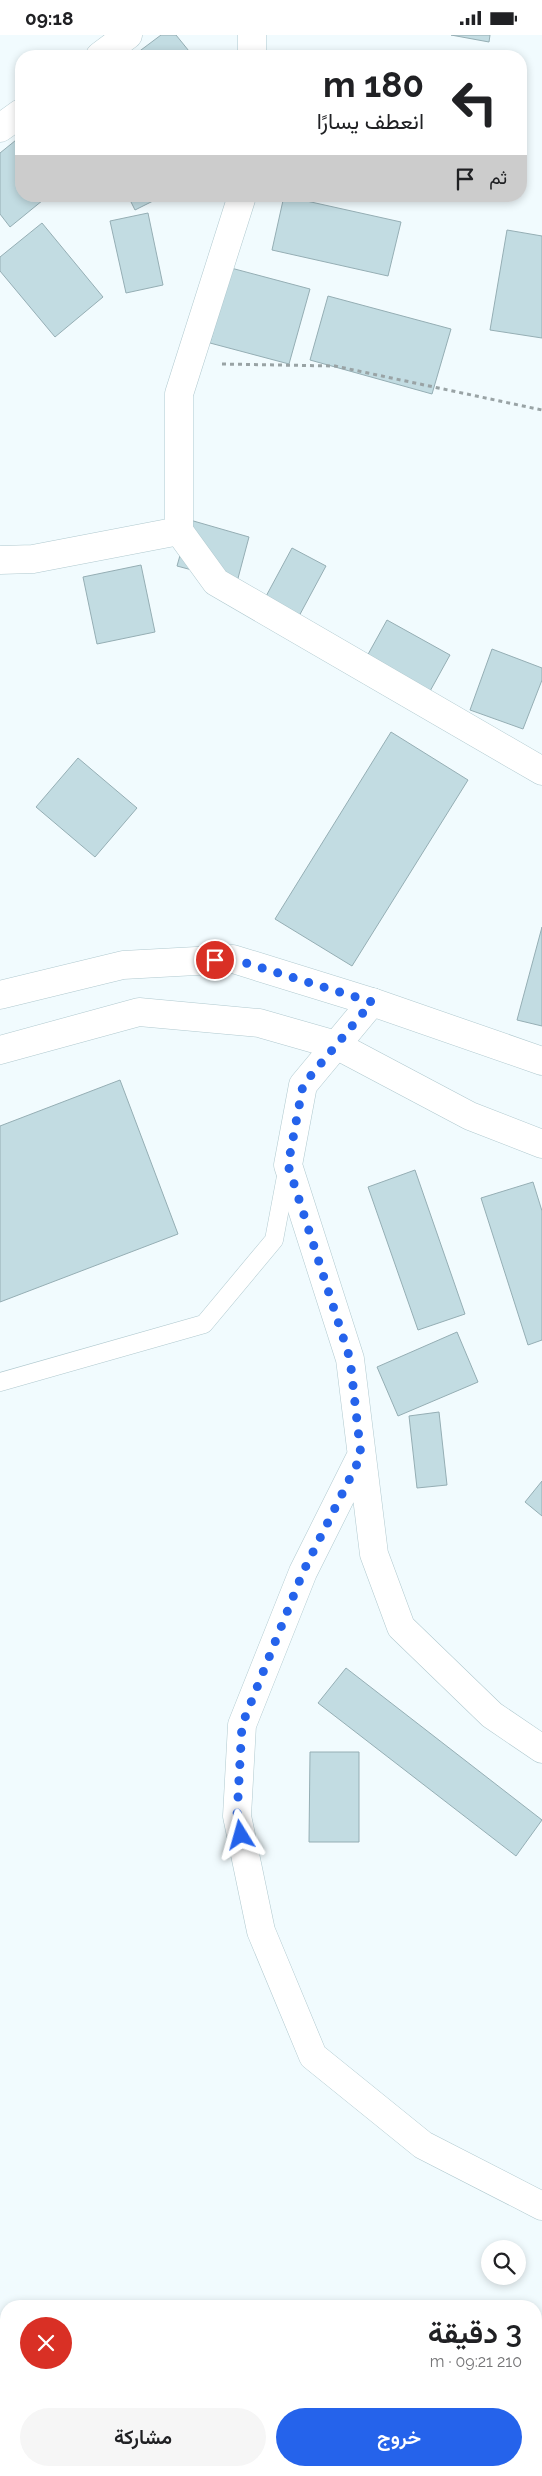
<!DOCTYPE html>
<html lang="ar">
<meta charset="utf-8">
<style>
body{margin:0;font-family:Raleway,Vazirmatn,sans-serif;background:#f6f6f6;color:#202124;direction:rtl;height:100vh;display:flex;flex-direction:column;font-size:19px;white-space:nowrap}
*{box-sizing:border-box;margin:0}
p{font-size:16px;color:#757577}
.icon{flex:none;width:28px;height:28px;fill:none;stroke:currentColor;stroke-width:2;stroke-linecap:round;stroke-linejoin:round}
.map{position:relative;flex:1;overflow:hidden;direction:ltr}
.sheet{position:absolute;left:0px;top:2265px;width:542px;height:176px;display:flex;flex-direction:column;background:#fff;border-radius:20px 20px 0 0;box-shadow:0 2px 8px #0003;direction:rtl}
.sheet>*{flex:none}
.guide{position:absolute;left:15px;top:15px;width:512px;height:152px;border-radius:20px;box-shadow:0 2px 8px #0003;direction:rtl;background:#fff;color:#202124;overflow:hidden}
.controls{position:absolute;left:481px;top:2205px;display:grid;gap:10px}
.controls a{display:grid;place-items:center;width:45px;height:45px;border-radius:50%;background:#fff;box-shadow:0 2px 8px #0003;font-size:25px}
.pin{position:absolute;display:grid;place-items:center;width:42px;height:42px;color:#fff;margin:-21px;border:2px solid #fff;border-radius:50%;box-shadow:0 1px 5px #0007}
.me{position:absolute;width:55px;margin:-28px;rotate:352deg;stroke-linejoin:round;filter:drop-shadow(0 0 4px #0008)}
.turn{display:flex;align-items:center;gap:18px;height:105px;padding:0 20px;font-size:22px}
.turn .icon{width:65px;height:65px;stroke-width:2.5}
.turn b{display:block;font-size:35px;line-height:42px}
.then{display:flex;align-items:center;height:48px;padding:0 20px;background:#0003;gap:10px;font-size:19px}
.round{display:grid;place-items:center;flex:none;width:52px;height:52px;border-radius:26px;background:#f6f6f6}
.headline{display:flex;align-items:center;justify-content:space-between;height:85px;padding:0 20px}
h1{font-size:30px;font-weight:600;line-height:38px}
.button{display:flex;gap:10px;margin-top:auto;padding:10px 20px}
.button a{flex:1;height:58px;border-radius:30px;background:#2563eb;color:#fff;font-size:20px;font-weight:600;line-height:58px;text-align:center}
.button a+a{background:#f6f6f6;color:#202124}
.status{display:flex;justify-content:space-between;align-items:center;height:35px;padding:0 25px;background:#fff;direction:ltr}
.status svg{height:14px;fill:currentColor}
.map>svg:first-child{display:block}
</style>
<div class="status"><b>09:18</b><svg viewBox="0 0 49 12"><path d="M0 12V9h3v3zM5 12V6h3v6zM10 12V3h3v9zM15 12V0h3v12zM26 1h20v11H26zM47 4h2v5h-2z"/></svg></div>
<div class="map">
<svg width="542" height="2441" viewBox="0 0 542 2441">
<rect width="100%" height="100%" fill="#f1fbfe"/>
<!-- building -->
<path fill="#c2dce2" stroke="#95aeb4" d="M 161,0 L 176,0 L 193,21 L 133,21 Z
M 451,0 L 490,0 L 489,7 Z
M 21,101 L 21,161 L 48,161 L 10,192 L 0,179 L 0,118 Z
M 128,161 L 163,161 L 135,175 Z
M 284,161 L 401,187 L 388,241 L 272,215 Z
M 148,178 L 163,250 L 126,258 L 110,186 Z
M 42,188 L 103,262 L 55,302 L 0,236 L 0,222 Z
M 507,195 L 542,201 L 542,303 L 490,295 Z
M 231,233 L 310,254 L 289,329 L 210,308 Z
M 328,261 L 451,294 L 432,359 L 310,325 Z
M 190,485 L 249,502 L 237,547 L 177,531 Z
M 292,513 L 326,531 L 291,596 L 257,578 Z
M 141,530 L 155,597 L 97,609 L 83,542 Z
M 387,585 L 450,620 L 424,667 L 361,632 Z
M 492,614 L 542,633 L 542,645 L 523,694 L 470,675 Z
M 391,697 L 468,745 L 352,931 L 275,884 Z
M 78,723 L 137,773 L 95,822 L 36,772 Z
M 542,892 L 542,991 L 517,985 Z
M 120,1045 L 178,1199 L 0,1267 L 0,1091 Z
M 415,1135 L 465,1279 L 418,1295 L 368,1152 Z
M 533,1147 L 542,1176 L 542,1305 L 528,1310 L 481,1163 Z
M 457,1297 L 478,1347 L 398,1381 L 377,1332 Z
M 439,1377 L 447,1450 L 417,1453 L 409,1381 Z
M 542,1446 L 542,1481 L 525,1467 Z
M 346,1633 L 542,1785 L 516,1821 L 318,1668 Z
M 310,1717 L 359,1717 L 359,1807 L 309,1807 Z
M 133,2435 L 152,2435 L 157,2441 L 125,2441 Z"/>
<g fill="none" stroke-linecap="round" stroke-linejoin="round">
<defs>
<path id="lane" d="M 0,1347 L 204,1289 L 274,1205 L 287,1136"/>
<path id="street" d="M 100,21 L 128,0
M 252,21 L 252,0
M 0,93 L 21,78
M 179,496 L 179,359 L 242,161
M 0,525 L 33,524 L 179,496 L 216,547 L 542,736
M 372,967 L 303,1050 L 288,1130 L 350,1324 L 374,1519 L 401,1592 L 492,1680 L 542,1714
M 361,1421 L 303,1537 L 242,1690 L 237,1781 L 261,1896 L 313,2021 L 423,2110 L 542,2171"/>
<path id="secondary" d="M 0,960 L 123,930 L 233,924 L 372,967 L 542,1026
M 0,1015 L 139,977 L 259,988 L 336,1010 L 470,1081 L 542,1109"/>
</defs>
<!-- lane casing -->
<use href="#lane" stroke="#b0c9cf" stroke-width="19"/>
<!-- street casing -->
<use href="#street" stroke="#b0c9cf" stroke-width="29"/>
<!-- secondary casing -->
<use href="#secondary" stroke="#b0c9cf" stroke-width="29"/>
<!-- path -->
<path stroke="#99a3a5" stroke-width="3" stroke-dasharray="4 4" stroke-linecap="butt" d="M 222,329 L 335,331 L 542,375"/>
<!-- lane -->
<use href="#lane" stroke="#fff" stroke-width="18"/>
<!-- street -->
<use href="#street" stroke="#fff" stroke-width="28"/>
<!-- secondary -->
<use href="#secondary" stroke="#fff" stroke-width="28"/>
</g>
<g fill="none" stroke-linecap="round" stroke-linejoin="round">
<!-- route -->
<path stroke="#2563eb" stroke-width="9" stroke-dasharray="0 16.2" d="M 215,925 L 233,924 L 372,967 L 303,1050 L 288,1130 L 350,1324 L 361,1421 L 303,1537 L 242,1690 L 237,1781 L 241,1800"/>
</g>
</svg>
<div class="controls">
<a><svg class="icon" aria-label="search" viewBox="0 0 24 24"><circle cx="10" cy="10" r="6"/><path d="M15 15l6 6"/></svg></a>
</div>
<div class="pin" style="left:215px;top:925px;background:#d93025"><svg class="icon" aria-label="arrive" viewBox="0 0 24 24"><path d="M6 21V4h12l-3 4 3 4H6"/></svg></div>
<svg class="me" style="left:241px;top:1800px" viewBox="-20 -20 40 40"><path d="M0-17L14 15 0 8-14 15z" fill="#2563eb" stroke="#fff" stroke-width="4"/></svg>
<div class="guide">
<div class="turn"><svg class="icon" aria-label="left" viewBox="0 0 24 24"><path d="M17 20v-9H6M10 6l-5 5 5 5"/></svg><div><b>180 m</b>انعطف يسارًا</div></div>
<div class="then">ثم<svg class="icon" aria-label="arrive" viewBox="0 0 24 24"><path d="M6 21V4h12l-3 4 3 4H6"/></svg></div>
</div>
<section class="sheet">
<div class="headline"><div><h1>3 دقيقة</h1><p>210 m · 09:21</p></div><a class="round" style="background:#d93025;color:#fff"><svg class="icon" aria-label="close" viewBox="0 0 24 24"><path d="M6 6l12 12M18 6L6 18"/></svg></a></div>
<div class="button"><a>خروج</a><a>مشاركة</a></div>
</section>
</div>
